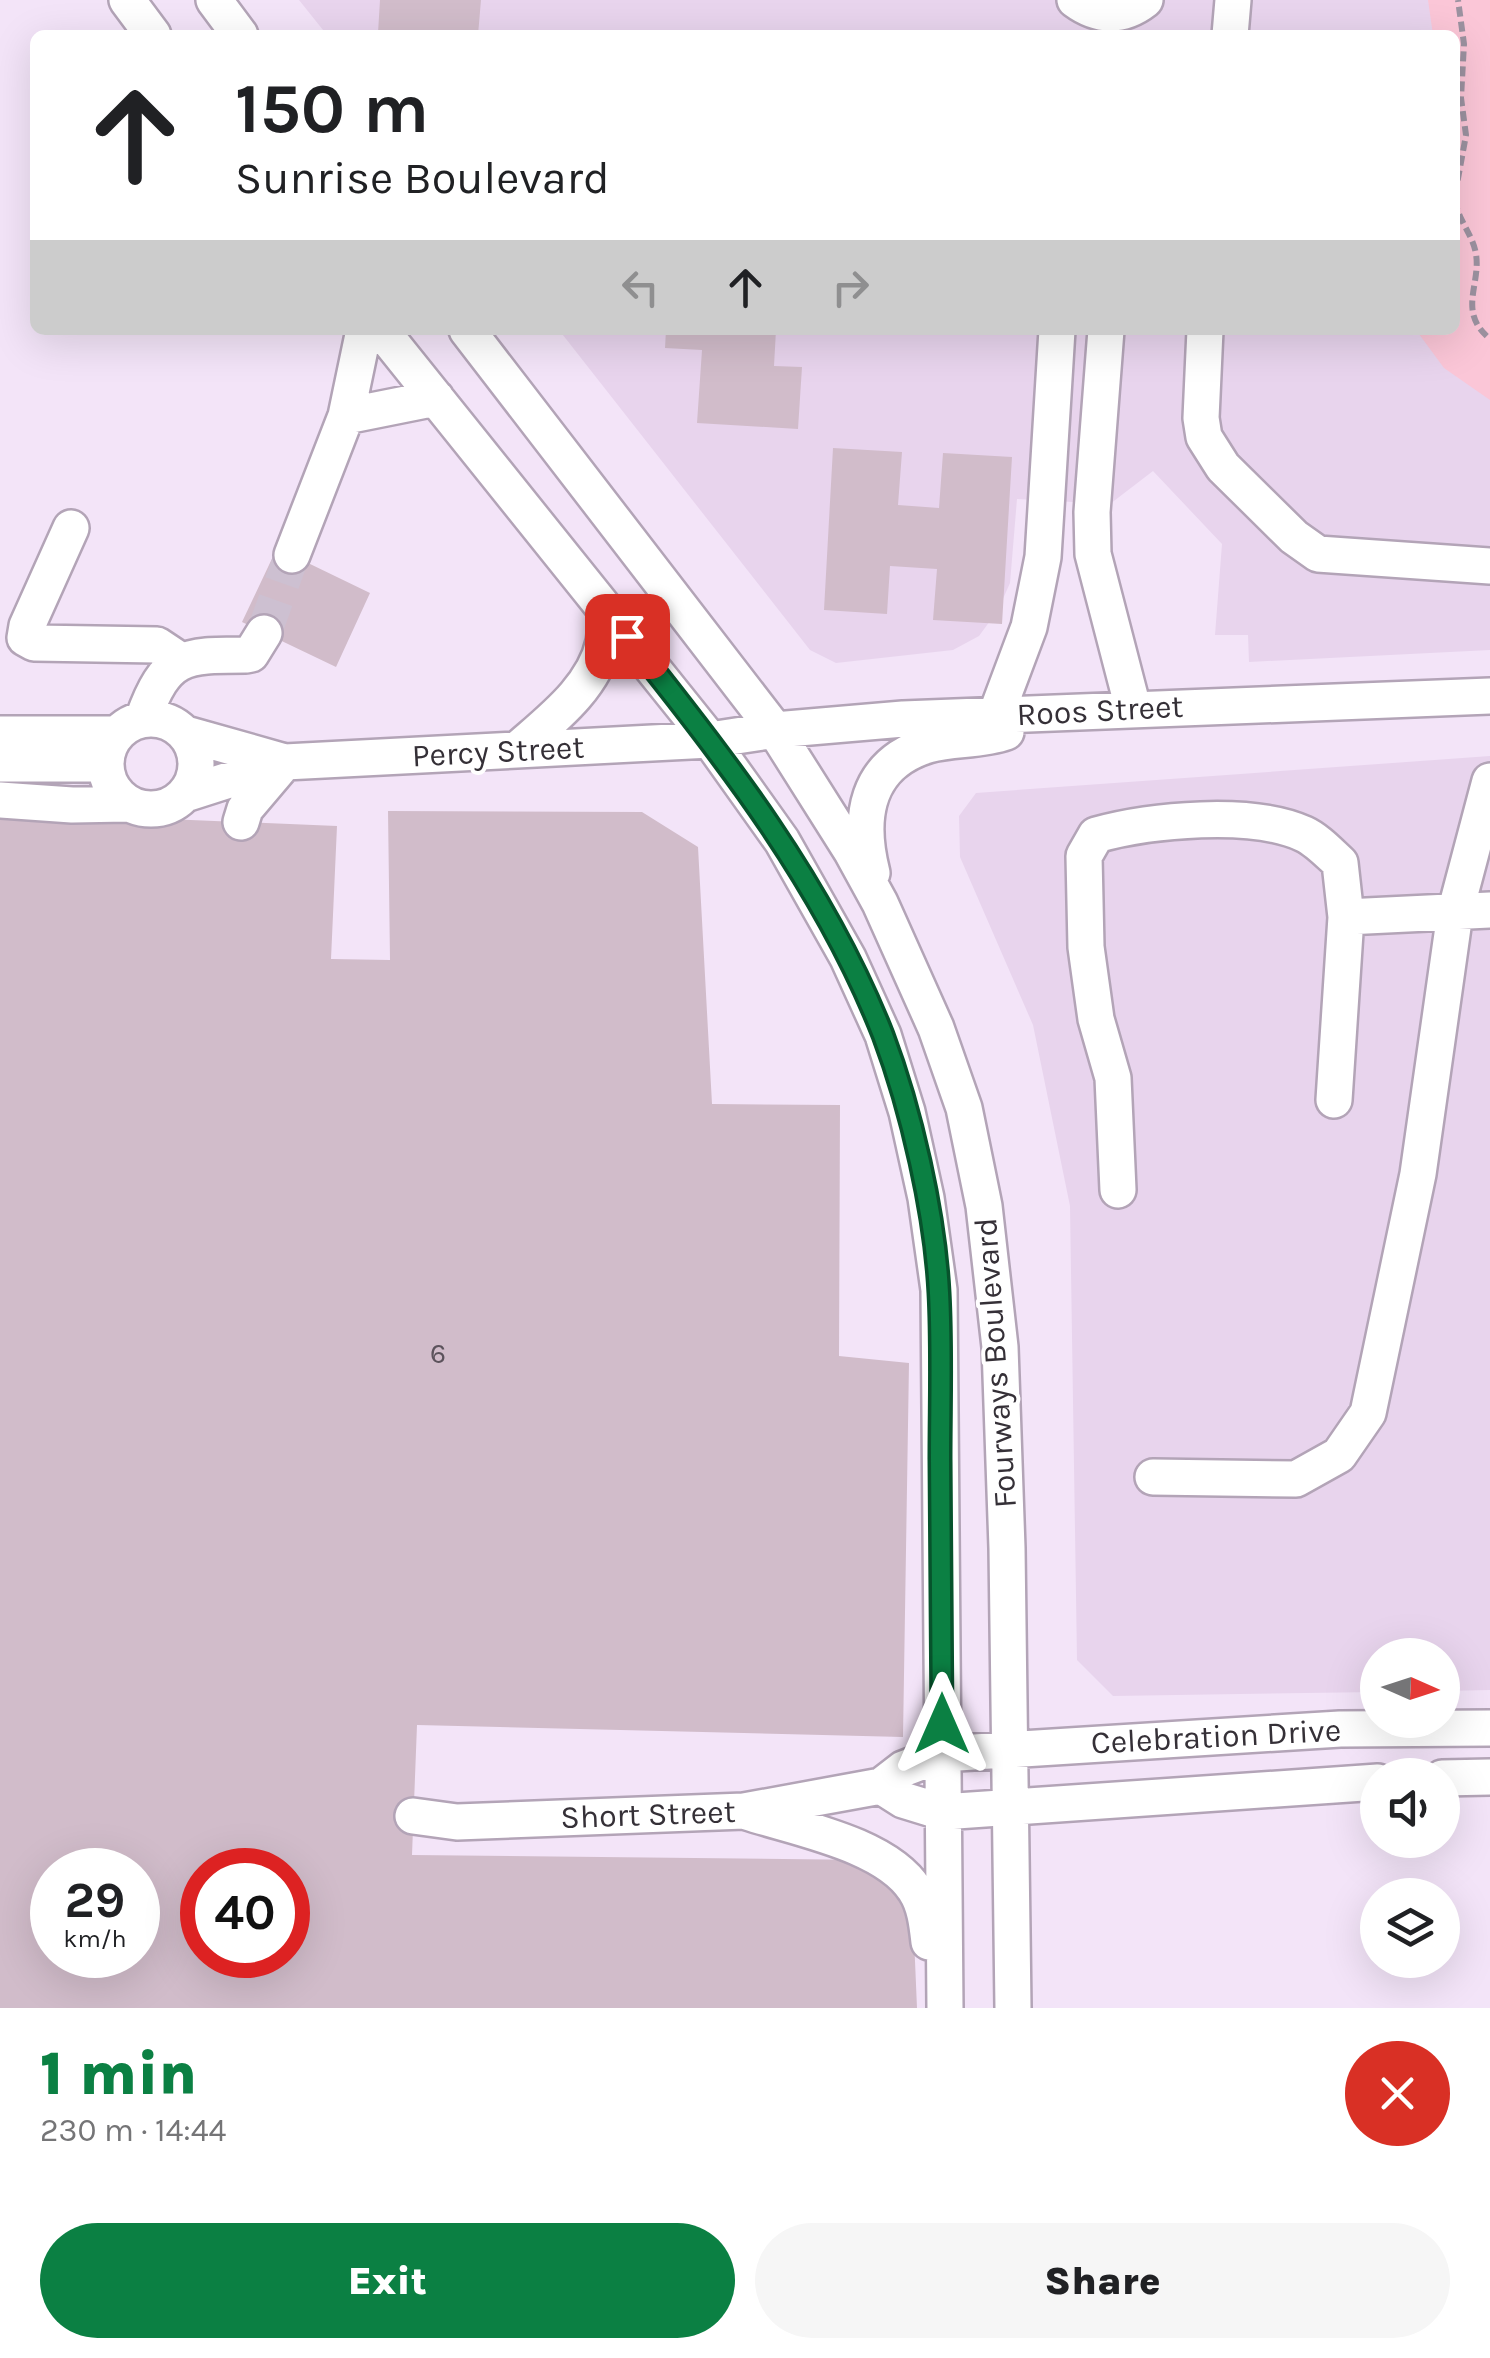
<!DOCTYPE html>
<meta charset="utf-8">
<style>
body{margin:0;font-family:Karla,sans-serif;background:#f6f6f6;color:#202124;height:100vh;display:flex;flex-direction:column;font-size:38px;white-space:nowrap}
*{box-sizing:border-box;margin:0}
p{font-size:32px;color:#757577}
.icon{flex:none;width:55px;height:55px;fill:none;stroke:currentColor;stroke-width:2;stroke-linecap:round;stroke-linejoin:round}
.map{position:relative;height:2008px;overflow:hidden}
.details{display:flex;flex-direction:column;background:#fff;flex:1}
.details>*{flex:none}
.guide{position:absolute;left:30px;top:30px;width:1430px;height:305px;border-radius:15px;box-shadow:0 10px 40px #0002;background:#fff;color:#202124;overflow:hidden}
.needle{width:65px;rotate:93deg}
.tools{position:absolute;left:1360px;top:1638px;display:grid;gap:20px}
.tools a{display:grid;place-items:center;width:100px;height:100px;border-radius:50%;background:#fff;box-shadow:0 10px 40px #0002;font-size:50px}
.speed{position:absolute;left:30px;top:1848px;display:flex;gap:20px;font-size:50px;font-weight:700;text-align:center}
.speed>*{display:grid;place-content:center;width:130px;height:130px;border-radius:50%;background:#fff;box-shadow:0 10px 40px #0002;line-height:1}
.speed small{font-size:25px;font-weight:400}
.speed .limit{border:15px solid #d22;background:#fff;color:#111}
.pin{position:absolute;display:grid;place-items:center;width:85px;height:85px;color:#fff;margin:-42px;border-radius:20px;box-shadow:0 5px 15px #0006}
.me{position:absolute;width:110px;margin:-55px;rotate:0deg;stroke-linejoin:round;filter:drop-shadow(0 0 8px #0008)}
.turn{display:flex;align-items:center;gap:35px;height:210px;padding:0 40px;font-size:45px}
.turn .icon{width:130px;height:130px;stroke-width:2.5}
.turn b{display:block;font-size:70px;line-height:85px}
.lanes{display:flex;align-items:center;height:95px;padding:0 40px;background:#0003;justify-content:center;gap:50px;direction:ltr}
.lanes .off{opacity:.35}
.round{display:grid;place-items:center;flex:none;width:105px;height:105px;border-radius:52px;background:#f6f6f6}
.headline{display:flex;align-items:center;justify-content:space-between;height:170px;padding:0 40px}
h1{font-size:60px;font-weight:800;line-height:75px;color:#0b8043}
.primary-button{display:flex;gap:20px;margin-top:auto;padding:20px 40px}
.primary-button a{flex:1;height:115px;border-radius:60px;background:#0b8043;color:#fff;font-size:40px;font-weight:800;line-height:115px;text-align:center}
.primary-button a+a{background:#f6f6f6;color:#202124}
.map>svg:first-child{display:block}
</style>
<div class="map">
<svg width="1490" height="2008" viewBox="0 0 1490 2008">
<rect width="100%" height="100%" fill="#f3e4f8"/>
<!-- built -->
<path fill="#e8d4ed" d="M 299,0 L 1490,0 L 1490,650 L 1249,662 L 1248,635 L 1215,635 L 1222,544 L 1153,471 L 1110,504 L 1017,499 L 1010,583 L 998,610 L 979,636 L 953,650 L 836,663 L 810,650 L 559,330 L 1455,330 L 1455,35 L 327,35 Z
M 1490,756 L 1490,1690 L 1443,1691 L 1442,1655 L 1378,1655 L 1377,1692 L 1113,1696 L 1077,1660 L 1070,1206 L 1033,1025 L 960,857 L 959,816 L 976,793 Z"/>
<!-- green -->
<path fill="#fbc6d7" d="M 1428,0 L 1490,0 L 1490,400 L 1444,368 L 1416,330 L 1455,330 L 1455,35 L 1433,35 Z"/>
<!-- building -->
<path fill="#d1bcca" fill-rule="evenodd" d="M 380,0 L 481,0 L 478,35 L 378,33 Z
M 666,330 L 776,330 L 774,366 L 802,367 L 798,429 L 697,423 L 702,350 L 665,348 Z
M 833,448 L 902,452 L 898,505 L 939,508 L 943,453 L 1012,457 L 1002,624 L 933,620 L 937,569 L 890,566 L 887,614 L 824,610 Z
M 277,548 L 370,593 L 336,667 L 242,622 Z
M 388,811 L 642,812 L 698,847 L 712,1104 L 840,1105 L 839,1356 L 909,1363 L 903,1737 L 417,1725 L 412,1855 L 869,1860 L 913,1914 L 917,2008 L 0,2008 L 0,812 L 337,826 L 331,959 L 390,960 ZM 52,1870 L 138,1870 L 138,1955 L 52,1955 ZM 202,1870 L 288,1870 L 288,1955 L 202,1955 Z"/>
<g fill="none" stroke-linecap="round" stroke-linejoin="round">
<!-- minor-tunnel -->
<path stroke="#cdc0d1" stroke-width="35" stroke-dasharray="35 18" stroke-linecap="butt" d="M 264,633 L 292,555"/>
<defs>
<path id="minor" d="M 127,0 L 153,35
M 214,0 L 240,35
M 1075,0 C 1098,17 1122,18 1145,0
M 1230,35 L 1233,0
M 381,330 L 710,740 L 782,841 L 848,958 L 883,1035 L 907,1112 L 926,1198 L 939,1290 L 945,2008
M 467,330 L 775,730 L 852,852 L 880,903 L 936,1028 L 964,1108 L 984,1206 L 1000,1347 L 1007,1548 L 1013,2008
M 1106,330 L 1092,512 L 1093,554 L 1133,708
M 1205,330 L 1201,418 L 1204,437 L 1223,467 L 1294,537 L 1318,554 L 1490,566
M 346,416 L 436,398
M 71,528 L 27,626 L 25,638 L 34,643 L 157,645 L 181,661
M 292,555 L 346,416 L 364,330
M 996,715 L 1029,627 L 1043,557 L 1057,330
M106 764a45 45 0 1 1 90 0a45 45 0 1 1-90 0Z
M 143,719 C 166,655 183,655 246,655 L 251,654 L 264,633
M 0,734 L 115,734
M 186,734 L 285,762
M 518,749 C 551,720 594,688 604,642 C 606,632 605,620 606,610
M 0,764 L 105,764
M 185,794 L 285,762 L 710,740 L 775,730 L 903,719 L 1490,696
M 0,800 L 72,805 L 127,804
M 241,822 L 245,809 L 284,763
M 872,873 C 858,818 865,764 928,745 C 953,738 981,741 1006,732
M 1346,917 L 1490,910
M 1118,1190 L 1113,1078 L 1096,1019 L 1086,947 L 1084,856 L 1096,835 C 1150,820 1252,810 1304,834 C 1317,840 1329,853 1340,863 L 1346,917 L 1334,1100
M 1153,1477 L 1296,1479 L 1339,1455 L 1368,1413 L 1418,1174 L 1455,913 L 1490,781
M 1442,1778 L 1490,1777
M 881,1786 L 903,1800 L 942,1812 L 1378,1782
M 747,1812 C 796,1828 886,1844 915,1890 C 925,1905 927,1924 929,1942
M 413,1816 L 457,1822 L 744,1811 L 881,1786 L 903,1769 L 942,1754 L 1340,1729 L 1490,1728"/>
</defs>
<!-- minor casing -->
<use href="#minor" stroke="#b3a4b7" stroke-width="40"/>
<!-- path -->
<path stroke="#9c92a0" stroke-width="6" stroke-dasharray="10 5" stroke-linecap="butt" d="M 1455,195 L 1466,135 L 1461,98 L 1464,44 L 1458,0
M 1455,200 C 1458,220 1473,235 1476,254 C 1481,285 1457,312 1490,339"/>
<!-- minor -->
<use href="#minor" stroke="#fff" stroke-width="35"/>
</g>
<g fill="none" stroke-linecap="round" stroke-linejoin="round">
<defs>
<path id="route" d="M 627,636 C 726,759 825,887 883,1035 C 911,1109 935,1213 939,1293 C 942,1348 940,1404 940,1459 C 941,1547 941,1635 942,1724"/>
</defs>
<!-- route casing -->
<use href="#route" stroke="#07532c" stroke-width="25"/>
<!-- route -->
<use href="#route" stroke="#0b8043" stroke-width="18"/>
</g>
<g text-anchor="middle" stroke-width="8" stroke-linejoin="round" paint-order="stroke">
<!-- number labels -->
<g font-size="28" fill="#5c535c">
<text x="438" y="1363">6</text>
</g>
<!-- street labels -->
<g font-size="32" fill="#353037" stroke="#fff">
<text transform="translate(1100 710) rotate(-3)" y="11">Roos Street</text>
<text transform="translate(498 751) rotate(-3)" y="11">Percy Street</text>
<text transform="translate(995 1363) rotate(-94)" y="11">Fourways Boulevard</text>
<text transform="translate(1216 1736) rotate(-3)" y="11">Celebration Drive</text>
<text transform="translate(648 1814) rotate(-2)" y="11">Short Street</text>
</g>
</g>
</svg>
<div class="tools">
<a><svg class="needle" viewBox="-14 -14 28 28"><path d="M0-13l5 13h-10z" fill="#e53935"/><path d="M0 13l5-13h-10z" fill="#757577"/></svg></a>
<a><svg class="icon" aria-label="sound" viewBox="0 0 24 24"><path d="M4 9h4l5-4v14l-5-4H4zM17 9q2 3 0 6"/></svg></a>
<a><svg class="icon" aria-label="layers" viewBox="0 0 24 24"><path d="M12 4l9 5-9 5-9-5zM3 14l9 5 9-5"/></svg></a>
</div>
<div class="speed"><div>29<small>km/h</small></div><div class="limit">40</div></div>
<div class="pin" style="left:627px;top:636px;background:#d93025"><svg class="icon" aria-label="arrive" viewBox="0 0 24 24"><path d="M6 21V4h12l-3 4 3 4H6"/></svg></div>
<svg class="me" style="left:942px;top:1724px" viewBox="-20 -20 40 40"><path d="M0-17L14 15 0 8-14 15z" fill="#0b8043" stroke="#fff" stroke-width="4"/></svg>
<div class="guide">
<div class="turn"><svg class="icon" aria-label="ahead" viewBox="0 0 24 24"><path d="M12 20V5M6 11l6-6 6 6"/></svg><div><b>150 m</b>Sunrise Boulevard</div></div>
<div class="lanes"><svg class="icon off" aria-label="left" viewBox="0 0 24 24"><path d="M17 20v-9H6M10 6l-5 5 5 5"/></svg><svg class="icon" aria-label="ahead" viewBox="0 0 24 24"><path d="M12 20V5M6 11l6-6 6 6"/></svg><svg class="icon off" aria-label="right" viewBox="0 0 24 24"><path d="M7 20v-9h11M14 6l5 5-5 5"/></svg></div>
</div>
</div>
<section class="details">
<div class="headline"><div><h1>1 min</h1><p>230 m · 14:44</p></div><a class="round" style="background:#d93025;color:#fff"><svg class="icon" aria-label="close" viewBox="0 0 24 24"><path d="M6 6l12 12M18 6L6 18"/></svg></a></div>
<div class="primary-button"><a>Exit</a><a>Share</a></div>
</section>
